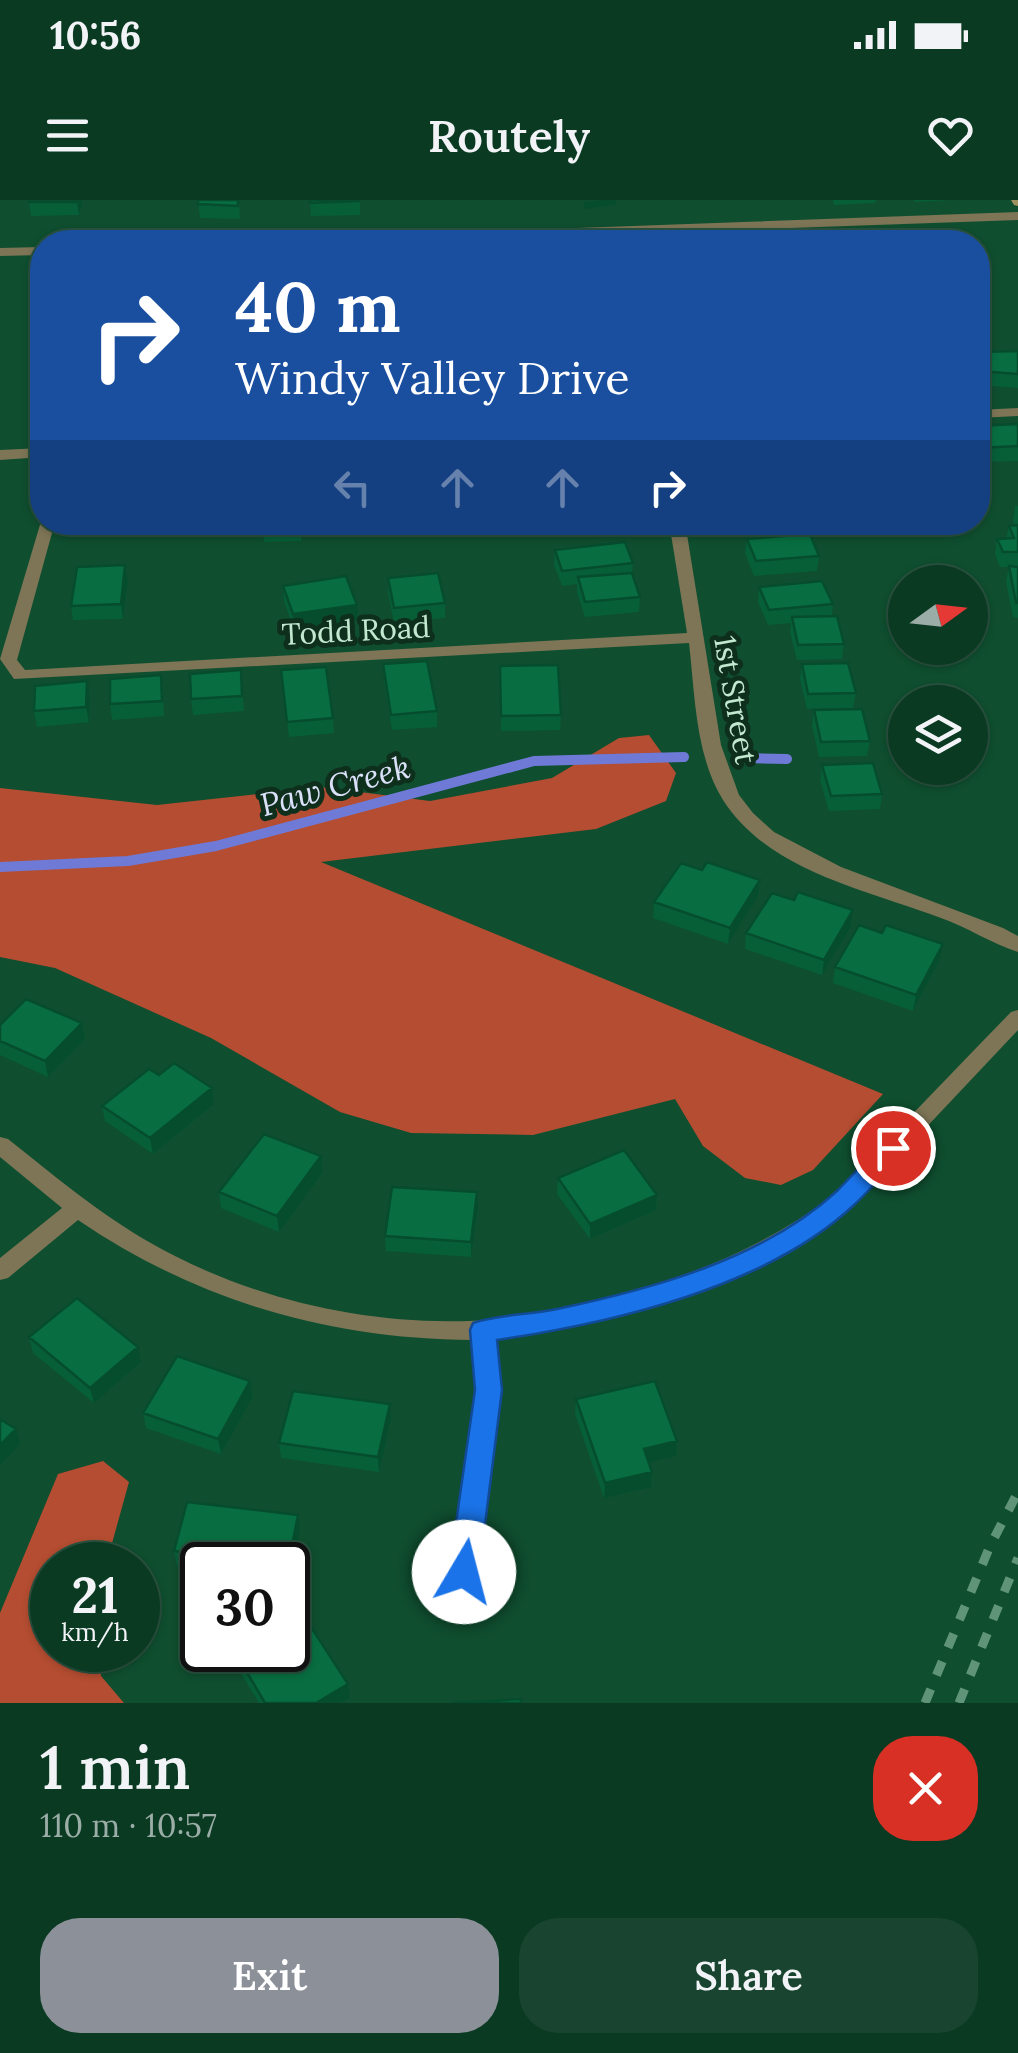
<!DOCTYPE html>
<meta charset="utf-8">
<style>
body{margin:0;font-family:Lora,serif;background:#194530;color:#f1f3f6;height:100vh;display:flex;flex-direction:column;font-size:38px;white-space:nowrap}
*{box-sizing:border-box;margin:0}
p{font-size:32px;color:#9aada6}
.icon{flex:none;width:55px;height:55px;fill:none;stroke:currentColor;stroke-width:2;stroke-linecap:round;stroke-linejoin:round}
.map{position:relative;height:1503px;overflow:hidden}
.details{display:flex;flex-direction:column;background:#0b3a23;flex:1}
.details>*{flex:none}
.top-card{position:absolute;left:30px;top:30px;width:960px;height:305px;border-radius:40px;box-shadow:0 2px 8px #0004,0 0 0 2px #2b5441;background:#1a4fa0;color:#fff;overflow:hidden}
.needle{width:65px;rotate:75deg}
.tools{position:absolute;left:888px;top:365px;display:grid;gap:20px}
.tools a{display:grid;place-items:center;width:100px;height:100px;border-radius:50%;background:#0b3a23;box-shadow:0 2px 8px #0004,0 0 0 2px #2b5441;font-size:50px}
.speed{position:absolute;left:30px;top:1342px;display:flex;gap:20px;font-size:50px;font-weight:700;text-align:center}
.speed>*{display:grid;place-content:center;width:130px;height:130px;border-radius:50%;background:#0b3a23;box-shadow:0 2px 8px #0004,0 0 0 2px #2b5441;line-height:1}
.speed small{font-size:25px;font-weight:400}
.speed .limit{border:5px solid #111;border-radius:15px;background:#fff;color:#111}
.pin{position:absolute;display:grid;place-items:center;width:85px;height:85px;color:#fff;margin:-42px;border:5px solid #fff;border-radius:50%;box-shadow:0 2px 10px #0007}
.me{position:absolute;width:110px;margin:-55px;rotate:8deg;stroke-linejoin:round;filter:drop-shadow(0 0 8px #0008)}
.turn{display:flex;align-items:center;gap:35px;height:210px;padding:0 40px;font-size:45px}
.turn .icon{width:130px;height:130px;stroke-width:2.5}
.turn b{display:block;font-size:70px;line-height:85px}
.lanes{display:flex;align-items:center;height:95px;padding:0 40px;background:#0003;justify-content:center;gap:50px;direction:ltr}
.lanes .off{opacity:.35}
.round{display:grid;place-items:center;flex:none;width:105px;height:105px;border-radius:40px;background:#194530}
.head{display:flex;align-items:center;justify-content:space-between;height:170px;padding:0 40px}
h1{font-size:60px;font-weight:600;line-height:75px}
.primary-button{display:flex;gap:20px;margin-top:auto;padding:20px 40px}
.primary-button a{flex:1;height:115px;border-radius:40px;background:#8c9099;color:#fff;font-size:40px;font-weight:600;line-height:115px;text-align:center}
.primary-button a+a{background:#194530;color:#f1f3f6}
.status{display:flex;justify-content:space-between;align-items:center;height:70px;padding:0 50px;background:#0b3a23;direction:ltr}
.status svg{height:28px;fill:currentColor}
header{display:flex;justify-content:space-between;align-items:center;height:130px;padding:0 40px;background:#0b3a23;font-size:45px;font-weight:600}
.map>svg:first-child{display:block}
</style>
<div class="status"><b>10:56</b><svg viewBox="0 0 49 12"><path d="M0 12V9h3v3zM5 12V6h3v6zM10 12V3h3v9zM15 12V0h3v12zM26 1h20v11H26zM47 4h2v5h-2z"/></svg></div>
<header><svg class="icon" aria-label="menu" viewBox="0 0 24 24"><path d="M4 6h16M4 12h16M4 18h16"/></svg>Routely<svg class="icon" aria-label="heart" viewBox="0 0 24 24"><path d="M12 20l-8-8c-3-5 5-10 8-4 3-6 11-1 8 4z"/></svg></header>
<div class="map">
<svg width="1018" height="1503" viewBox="0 0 1018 1503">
<rect width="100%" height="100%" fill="#0f4e2f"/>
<!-- forest -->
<path fill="#b44d31" d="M 649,535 L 676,573 L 666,601 L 596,629 L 321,662 L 883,894 L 813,970 L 781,985 L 745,978 L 703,946 L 675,899 L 533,935 L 411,933 L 340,912 L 211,838 L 55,768 L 0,757 L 0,588 L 157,605 L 321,587 L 430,601 L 552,578 L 619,538 Z
M 103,1261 L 129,1282 L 106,1365 L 52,1365 L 52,1450 L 100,1450 L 101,1476 L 124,1503 L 0,1503 L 0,1413 L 58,1274 Z"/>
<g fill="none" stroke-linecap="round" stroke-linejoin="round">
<!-- stream -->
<path stroke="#6f7ad7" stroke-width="10" d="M 742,558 L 787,559
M 0,667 L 128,661 L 216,646 L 534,561 L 684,557"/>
<!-- street -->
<path fill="#7d7556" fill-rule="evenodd" d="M 1018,12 L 1018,20 L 395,42 L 294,42 L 301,38 Z
M 42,47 L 42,55 L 0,56 L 0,48 Z
M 1018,208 L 1018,216 L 978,218 L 978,210 Z
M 42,248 L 42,257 L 0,260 L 0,250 Z
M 42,318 L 42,322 L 55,322 L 17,460 L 25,470 L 687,433 L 669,322 L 685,322 L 721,545 L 739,595 L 753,613 L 774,632 L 841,667 L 1003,728 L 1018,736 L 1018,752 C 992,744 967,727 941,718 C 867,690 768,671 723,600 C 695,555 695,494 689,443 L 14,479 L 0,459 Z
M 1018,810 L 1018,830 L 870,987 C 786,1073 614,1128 496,1139 L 501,1190 L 477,1372 L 473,1380 L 464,1384 L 455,1380 L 451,1372 L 477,1190 L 472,1140 C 329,1139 197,1101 78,1020 L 8,1078 L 0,1080 L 0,1058 L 62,1008 L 0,957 L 0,937 L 8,939 C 62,982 113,1025 175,1056 C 273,1106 391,1129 500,1119 C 540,1116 579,1105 618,1095 C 695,1075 767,1045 831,997 C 855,979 874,954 895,932 C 934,892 972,852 1011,812 Z"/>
<!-- secondary -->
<path fill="#9d915f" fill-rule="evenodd" d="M 1011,0 L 1018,0 L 1018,6 L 1014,5 Z"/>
<!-- rail -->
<path stroke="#609478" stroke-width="9" stroke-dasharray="15 15" stroke-linecap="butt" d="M 925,1503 L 990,1346 L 1018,1292
M 959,1503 L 1018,1358"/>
</g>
<!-- wall -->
<path fill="#075f38" d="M 83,0 L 79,15 L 31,16 L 29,2 Z
M 198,0 L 239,0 L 240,19 L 200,18 Z
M 310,0 L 360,0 L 360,15 L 311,16 Z
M 833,0 L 876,0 L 875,3 L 834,5 Z
M 914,0 L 953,0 L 915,2 Z
M 1018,151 L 1018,188 L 978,185 L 978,152 Z
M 1018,224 L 1018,261 L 978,262 L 978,226 Z
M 1015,306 L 1018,306 L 1018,418 L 1013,417 L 1006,381 L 1009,367 L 1000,367 L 995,354 L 997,339 L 1006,339 L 1009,326 L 1015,326 L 1013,321 Z
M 90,322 L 154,322 L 153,326 L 90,324 Z
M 263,322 L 301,322 L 301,341 L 264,342 Z
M 314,322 L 370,322 L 371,328 L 314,331 Z
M 747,339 L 819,356 L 817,371 L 754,376 L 745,353 Z
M 555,350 L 633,363 L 632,374 L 640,397 L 639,412 L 585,417 L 577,392 L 577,384 L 562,386 L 554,365 Z
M 388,378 L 445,403 L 445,418 L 394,423 L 388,393 Z
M 128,380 L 123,419 L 73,420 L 71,406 Z
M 283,386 L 358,420 L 294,429 L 284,401 Z
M 759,387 L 833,404 L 832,416 L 844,444 L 842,459 L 797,460 L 790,432 L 791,423 L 768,425 L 758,402 Z
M 383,464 L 437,511 L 437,527 L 392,530 L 384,480 Z
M 802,464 L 856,493 L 853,508 L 807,509 L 800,479 Z
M 500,466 L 561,515 L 560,530 L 501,531 Z
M 241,470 L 244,511 L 193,515 L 191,499 Z
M 281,470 L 333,518 L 334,533 L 289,537 Z
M 87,481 L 90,497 L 89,522 L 37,527 L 34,511 Z
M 163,490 L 164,516 L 112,520 L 110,504 Z
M 814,510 L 870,541 L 867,556 L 819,557 L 812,526 Z
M 822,565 L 882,594 L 880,609 L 829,611 L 820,580 Z
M 702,670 L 760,680 L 758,696 L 728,744 L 653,718 L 654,702 Z
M 794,700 L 853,710 L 851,726 L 822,775 L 745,749 L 746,733 Z
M 882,733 L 940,759 L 913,811 L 833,783 L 835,767 Z
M 82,823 L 85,839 L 48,877 L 0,855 L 0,825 Z
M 159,875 L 214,904 L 153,954 L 105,921 L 102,906 Z
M 321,956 L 323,972 L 279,1032 L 221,1008 L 219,992 Z
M 558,978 L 657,995 L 656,1010 L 590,1039 L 557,994 Z
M 478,1008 L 471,1057 L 386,1051 L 385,1036 Z
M 29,1137 L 141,1162 L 94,1203 L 33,1153 Z
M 250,1181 L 253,1196 L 221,1254 L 146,1228 L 143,1213 Z
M 576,1199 L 677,1241 L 676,1256 L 649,1262 L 652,1272 L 651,1287 L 604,1298 L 575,1214 Z
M 391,1219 L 379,1272 L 281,1258 L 279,1243 Z
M 300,1329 L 288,1365 L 202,1365 L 202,1369 L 177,1366 L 174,1351 Z
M 202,1369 L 202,1403 L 201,1403 L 198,1388 Z
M 235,1452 L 348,1484 L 350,1498 L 341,1503 L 259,1503 L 237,1467 Z"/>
<!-- shaded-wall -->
<path fill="#064d2e" d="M 78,0 L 83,0 L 79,15 L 77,2 Z
M 603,0 L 616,0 L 616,5 L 584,9 L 584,2 Z
M 125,365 L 128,380 L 123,419 L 121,404 Z
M 357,405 L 358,420 L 294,429 L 293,414 Z
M 87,481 L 90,497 L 89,522 L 86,507 Z
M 760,680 L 758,696 L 728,744 L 730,728 Z
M 853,710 L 851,726 L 822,775 L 824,760 Z
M 943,744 L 940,759 L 913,811 L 916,795 Z
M 82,823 L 85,839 L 48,877 L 45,861 Z
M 212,888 L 214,904 L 153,954 L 150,938 Z
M 321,956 L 323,972 L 279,1032 L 277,1016 Z
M 477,992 L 478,1008 L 471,1057 L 471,1042 Z
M 657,995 L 656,1010 L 590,1039 L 590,1024 Z
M 138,1147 L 141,1162 L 94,1203 L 90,1188 Z
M 250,1181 L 253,1196 L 221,1254 L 218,1239 Z
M 390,1204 L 391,1219 L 379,1272 L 378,1257 Z
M 16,1229 L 20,1244 L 0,1265 L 0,1245 Z
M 677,1241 L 676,1256 L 643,1264 L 644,1249 Z
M 652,1272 L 651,1287 L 604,1298 L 605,1283 Z
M 298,1315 L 300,1329 L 288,1390 L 288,1366 Z
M 348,1484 L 350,1498 L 341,1503 L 316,1503 Z"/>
<!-- building -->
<path fill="#086e41" stroke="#064d2e" stroke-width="2.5" d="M 29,0 L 78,0 L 77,2 L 29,2 Z
M 198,0 L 238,0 L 238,6 L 198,4 Z
M 310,0 L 359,0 L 359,1 L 310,3 Z
M 506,34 L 507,42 L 447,42 L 448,36 Z
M 1018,151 L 1018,174 L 978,171 L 978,152 Z
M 1018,224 L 1018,246 L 978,248 L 978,226 Z
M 263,322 L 300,322 L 300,326 L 263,328 Z
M 1018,325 L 1018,352 L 1003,352 L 997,339 L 1014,338 L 1009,326 Z
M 810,334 L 819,356 L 756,361 L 747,339 Z
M 625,342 L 633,363 L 562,371 L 555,350 Z
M 125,365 L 121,404 L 71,406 L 77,367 Z
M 1009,366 L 1018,367 L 1018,403 L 1016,403 Z
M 438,373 L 445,403 L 394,408 L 388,378 Z
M 632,373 L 640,397 L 585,402 L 578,377 Z
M 346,376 L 357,405 L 293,414 L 283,386 Z
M 822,381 L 833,404 L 769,410 L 759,387 Z
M 837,416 L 844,444 L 798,445 L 792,417 Z
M 427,461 L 437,511 L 391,515 L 383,464 Z
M 848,463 L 856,493 L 808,494 L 802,464 Z
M 558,465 L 561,515 L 501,516 L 500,466 Z
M 326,467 L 333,518 L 287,522 L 281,470 Z
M 241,470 L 242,496 L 191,499 L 190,474 Z
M 161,475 L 162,501 L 110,504 L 110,479 Z
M 87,481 L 86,507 L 34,511 L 35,486 Z
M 862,509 L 870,541 L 821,542 L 814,510 Z
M 873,563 L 882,594 L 831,596 L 822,565 Z
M 707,662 L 760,680 L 730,728 L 654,702 L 681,663 L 702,670 Z
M 798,692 L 853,710 L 824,760 L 746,733 L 772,693 L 794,700 Z
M 859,725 L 882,733 L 886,725 L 943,744 L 916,795 L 835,767 Z
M 26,799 L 82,823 L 45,861 L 0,841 L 0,825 Z
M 174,863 L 212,888 L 150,938 L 102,906 L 149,869 L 159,875 Z
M 264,934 L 321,956 L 277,1016 L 219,992 Z
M 624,950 L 657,995 L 590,1024 L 558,978 Z
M 392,987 L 477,992 L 471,1042 L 385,1036 Z
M 77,1098 L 138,1147 L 90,1188 L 29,1137 Z
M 177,1156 L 250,1181 L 218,1239 L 143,1213 Z
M 655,1181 L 677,1241 L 644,1249 L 652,1272 L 605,1283 L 576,1199 Z
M 293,1191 L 390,1204 L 378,1257 L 279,1243 Z
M 0,1219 L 16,1229 L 0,1245 Z
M 187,1302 L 298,1315 L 288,1366 L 204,1365 L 206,1355 L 174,1351 Z
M 202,1369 L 202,1389 L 198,1388 Z
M 302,1413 L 348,1484 L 316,1503 L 265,1503 L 235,1452 L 239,1450 L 288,1450 L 288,1422 Z
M 521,1499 L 521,1503 L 454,1503 Z"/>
<!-- route -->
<path fill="#1a73e8" stroke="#114b97" stroke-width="2.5" d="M 893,938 L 902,941 L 906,948 L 902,954 C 886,971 871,989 854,1005 C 767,1087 612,1123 497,1140 L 502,1190 L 479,1372 L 474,1381 L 464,1385 L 453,1381 L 449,1372 L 475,1190 L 470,1130 L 473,1123 C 500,1114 529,1115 557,1109 C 652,1089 763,1059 837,991 C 853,975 869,957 884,941 Z"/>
<g text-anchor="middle" stroke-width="10" stroke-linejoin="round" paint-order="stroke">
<!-- street labels -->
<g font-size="30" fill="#c3e8d0" stroke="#0f2f1d">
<text transform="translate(356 431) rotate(-3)" y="10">Todd Road</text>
<text transform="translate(735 500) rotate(80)" y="10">1st Street</text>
</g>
<!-- water labels -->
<g font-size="32" font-style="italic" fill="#dce1fa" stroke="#0f2f1d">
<text transform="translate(335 586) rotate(-15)" y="11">Paw Creek</text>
</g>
</g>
</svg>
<div class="tools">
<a><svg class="needle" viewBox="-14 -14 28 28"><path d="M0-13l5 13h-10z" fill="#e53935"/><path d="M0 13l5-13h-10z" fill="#9aada6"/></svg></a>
<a><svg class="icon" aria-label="layers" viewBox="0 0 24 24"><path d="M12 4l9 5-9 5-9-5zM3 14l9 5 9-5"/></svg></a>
</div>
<div class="speed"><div>21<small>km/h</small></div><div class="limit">30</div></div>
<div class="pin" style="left:893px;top:948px;background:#d93025"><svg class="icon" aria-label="arrive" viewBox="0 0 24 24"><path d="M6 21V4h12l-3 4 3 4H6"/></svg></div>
<svg class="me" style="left:464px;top:1372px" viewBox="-20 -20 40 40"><circle r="19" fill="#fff"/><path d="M0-13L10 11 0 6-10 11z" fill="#1a73e8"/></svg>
<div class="top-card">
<div class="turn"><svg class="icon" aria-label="right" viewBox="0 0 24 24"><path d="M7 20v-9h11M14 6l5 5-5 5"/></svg><div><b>40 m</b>Windy Valley Drive</div></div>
<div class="lanes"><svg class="icon off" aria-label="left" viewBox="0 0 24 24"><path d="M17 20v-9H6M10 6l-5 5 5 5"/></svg><svg class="icon off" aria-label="ahead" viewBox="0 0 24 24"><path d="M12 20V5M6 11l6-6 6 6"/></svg><svg class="icon off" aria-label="ahead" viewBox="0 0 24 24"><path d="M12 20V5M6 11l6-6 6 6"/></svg><svg class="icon" aria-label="right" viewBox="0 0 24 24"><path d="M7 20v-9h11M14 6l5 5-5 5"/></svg></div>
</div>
</div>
<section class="details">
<div class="head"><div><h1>1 min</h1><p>110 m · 10:57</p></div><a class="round" style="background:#d93025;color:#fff"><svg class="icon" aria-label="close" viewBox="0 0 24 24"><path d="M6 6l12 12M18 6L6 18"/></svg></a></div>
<div class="primary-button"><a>Exit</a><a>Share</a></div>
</section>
